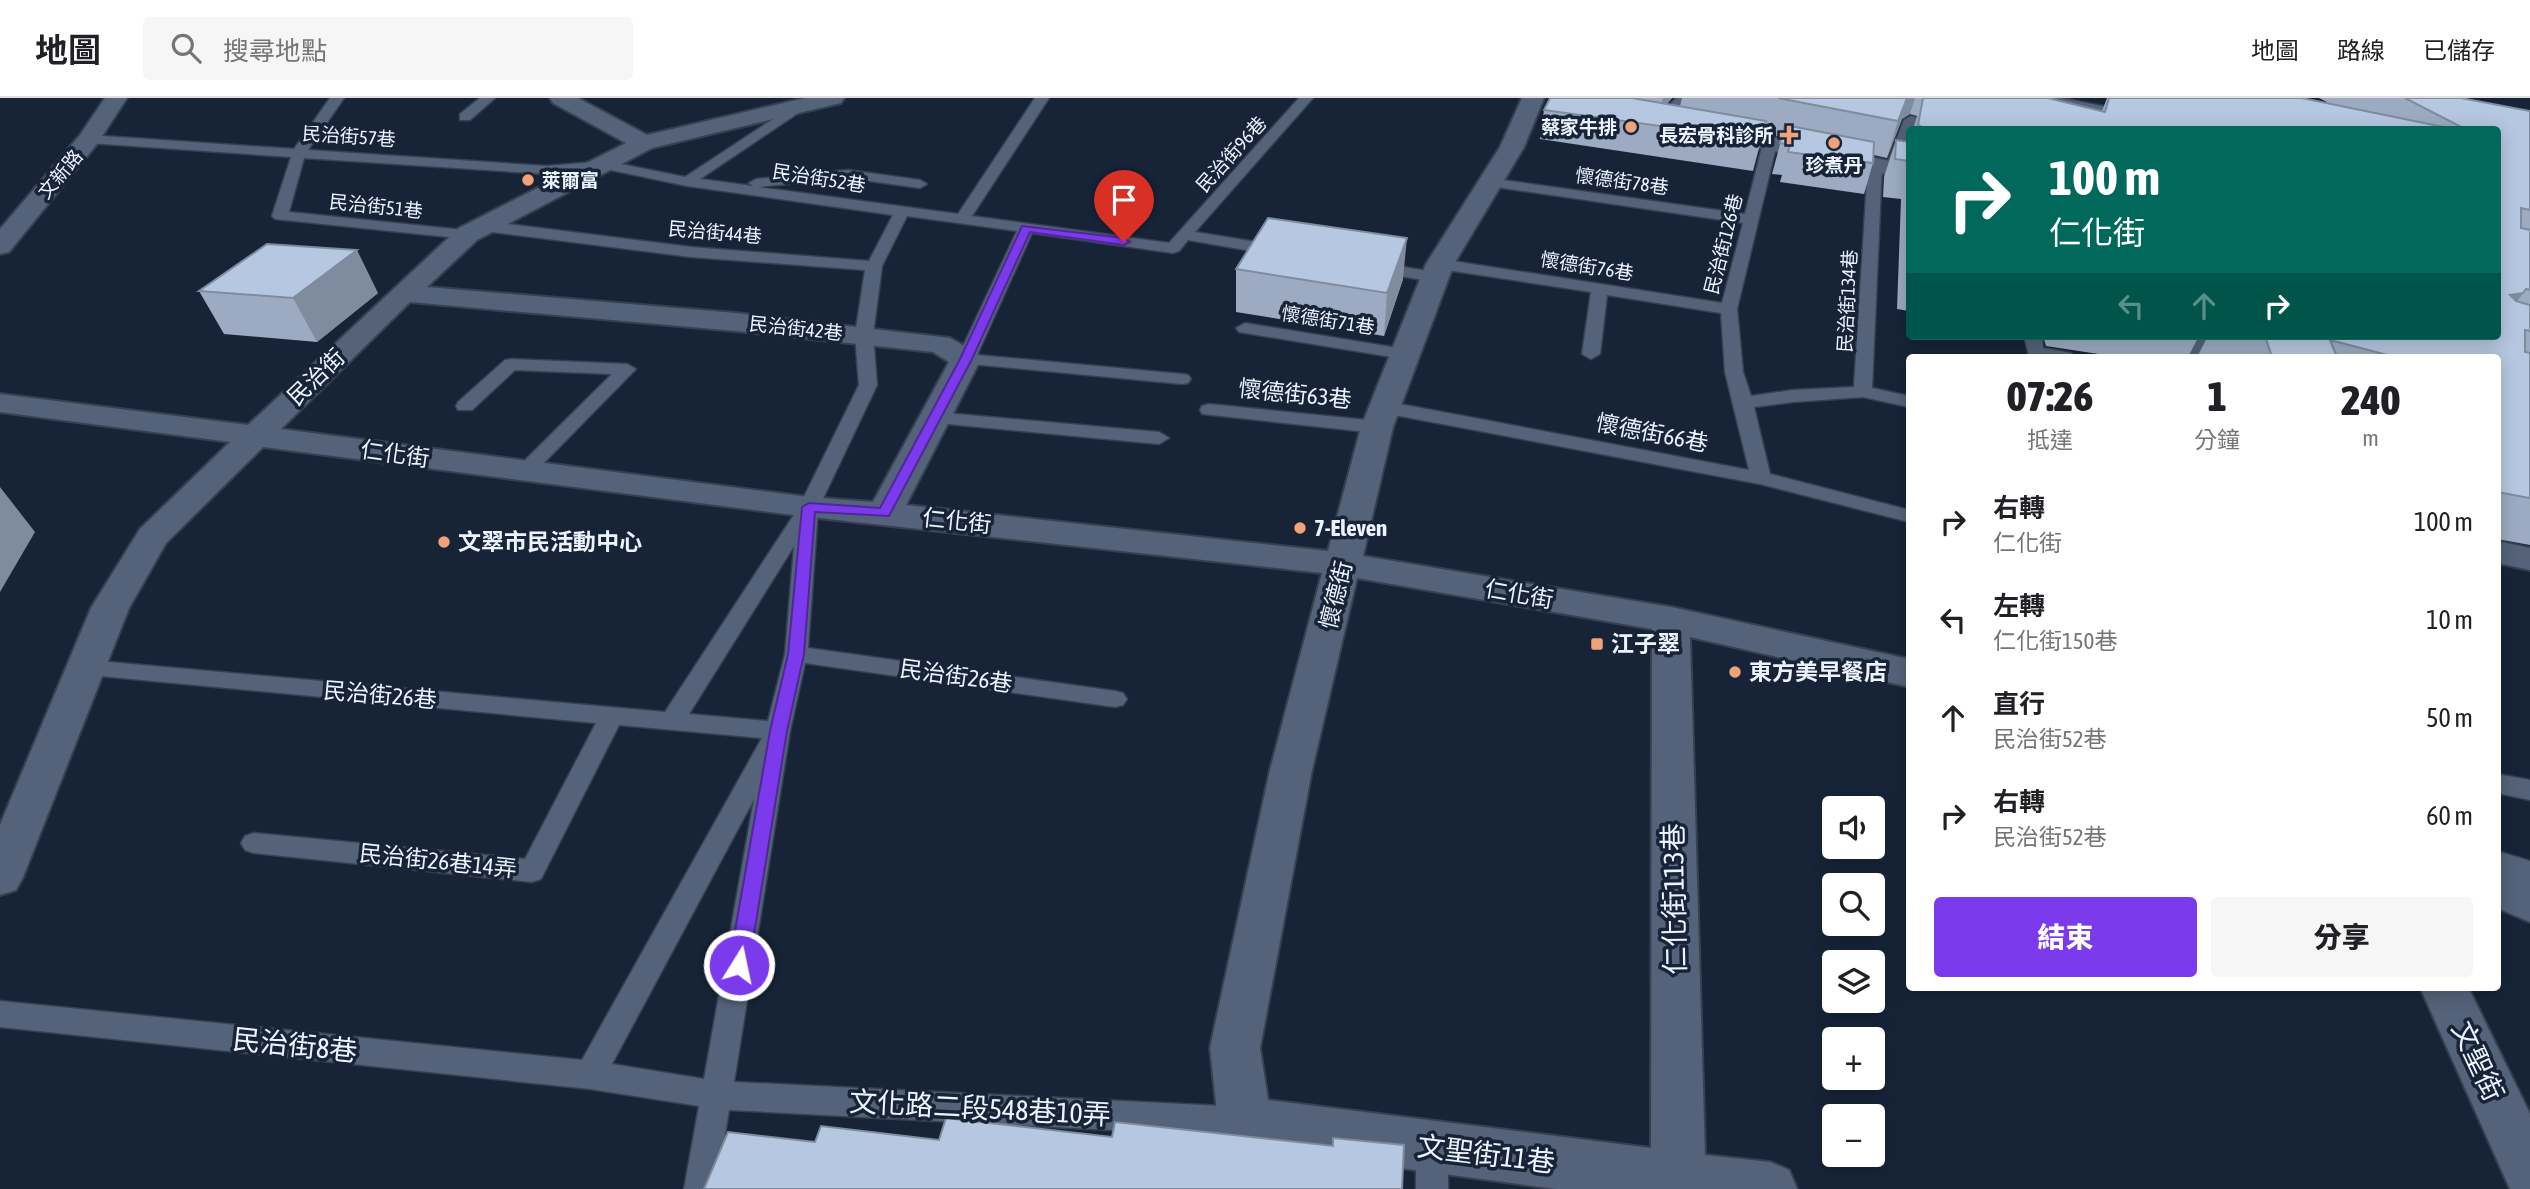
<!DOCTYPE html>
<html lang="zh-TW">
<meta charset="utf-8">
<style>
body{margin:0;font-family:"Asap Condensed","Noto Sans TC",sans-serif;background:#f6f6f6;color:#202124;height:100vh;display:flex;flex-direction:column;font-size:26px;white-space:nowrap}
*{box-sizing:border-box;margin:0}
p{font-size:23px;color:#757577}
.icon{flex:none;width:38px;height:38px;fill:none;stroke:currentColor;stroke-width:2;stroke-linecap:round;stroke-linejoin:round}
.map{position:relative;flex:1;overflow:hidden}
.panel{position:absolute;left:1906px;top:256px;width:595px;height:637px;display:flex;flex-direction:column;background:#fff;border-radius:7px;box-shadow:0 4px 18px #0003}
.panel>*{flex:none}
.top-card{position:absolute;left:1906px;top:28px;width:595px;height:214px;border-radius:7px;box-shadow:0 4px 18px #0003;background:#00695c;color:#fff;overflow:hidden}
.fabs{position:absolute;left:1822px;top:698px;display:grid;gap:14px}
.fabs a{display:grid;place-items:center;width:63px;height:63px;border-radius:7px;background:#fff;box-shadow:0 4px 18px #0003;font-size:35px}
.pin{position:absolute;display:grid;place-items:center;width:60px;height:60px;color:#fff;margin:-72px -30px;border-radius:50% 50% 50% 0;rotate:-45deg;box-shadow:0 0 7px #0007}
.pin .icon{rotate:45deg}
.me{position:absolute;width:77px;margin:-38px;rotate:10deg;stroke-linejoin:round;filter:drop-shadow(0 0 5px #0008)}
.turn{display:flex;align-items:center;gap:24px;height:147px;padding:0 28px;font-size:32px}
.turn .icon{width:91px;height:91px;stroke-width:2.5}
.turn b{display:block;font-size:49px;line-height:60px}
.lanes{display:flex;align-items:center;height:66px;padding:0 28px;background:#0003;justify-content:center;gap:35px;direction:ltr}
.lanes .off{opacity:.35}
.eta{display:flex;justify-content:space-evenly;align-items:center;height:119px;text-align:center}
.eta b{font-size:42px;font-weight:800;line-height:49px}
.action{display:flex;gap:14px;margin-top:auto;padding:14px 28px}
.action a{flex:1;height:80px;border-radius:7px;background:#7c3aed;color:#fff;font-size:28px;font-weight:800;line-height:80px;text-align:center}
.action a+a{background:#f6f6f6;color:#202124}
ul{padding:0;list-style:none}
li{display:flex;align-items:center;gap:21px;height:98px;padding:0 28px}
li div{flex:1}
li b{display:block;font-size:26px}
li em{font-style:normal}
header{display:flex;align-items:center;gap:42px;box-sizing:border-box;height:98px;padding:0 35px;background:#fff;border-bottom:2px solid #e0e0e0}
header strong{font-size:33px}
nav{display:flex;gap:38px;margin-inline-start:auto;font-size:24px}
.search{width:490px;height:63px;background:#f6f6f6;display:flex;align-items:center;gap:18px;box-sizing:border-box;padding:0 24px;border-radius:7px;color:#757577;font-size:26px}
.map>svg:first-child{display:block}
</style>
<header>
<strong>地圖</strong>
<div class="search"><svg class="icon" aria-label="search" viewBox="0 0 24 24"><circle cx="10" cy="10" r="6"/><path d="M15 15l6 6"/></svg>搜尋地點</div>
<nav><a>地圖</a><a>路線</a><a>已儲存</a></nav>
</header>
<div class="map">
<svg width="2530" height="1091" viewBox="0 0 2530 1091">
<rect width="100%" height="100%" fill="#172438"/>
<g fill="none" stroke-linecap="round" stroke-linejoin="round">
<defs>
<path id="service" d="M 330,0 L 344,0 L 308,52 L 547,68 L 606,63 L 685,79 L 799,4 L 806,8 L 804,11 L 700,81 L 753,88 L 749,85 L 756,81 L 848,72 L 920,82 L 927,86 L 920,90 L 848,80 L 758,89 L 958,116 L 1035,0 L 1049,0 L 972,118 L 1169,145 L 1299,0 L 1313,0 L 1195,134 L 1281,148 L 1287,150 L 1289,153 L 1287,156 L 1281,158 L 1188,142 L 1179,153 L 1173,155 L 1032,135 L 977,257 L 1182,276 L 1188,277 L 1191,281 L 1188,285 L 1182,286 L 960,265 L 957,261 L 1017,133 L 907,118 L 882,168 L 873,237 L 877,287 L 818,411 L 808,550 L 1115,593 L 1123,595 L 1127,601 L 1123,607 L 1115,609 L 805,565 L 790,633 L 734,984 L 1244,1009 L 1255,1014 L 1260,1024 L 1255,1034 L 1244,1039 L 729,1012 L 716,1091 L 684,1091 L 699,1008 L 590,991 L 0,929 L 0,903 L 582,962 L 762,640 L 619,627 L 541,781 L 532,784 L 254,755 L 245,752 L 241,745 L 245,738 L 254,735 L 525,761 L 596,625 L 79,576 L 75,570 L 79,564 L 87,562 L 665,614 L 799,409 L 859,287 L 855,237 L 865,172 L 691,159 L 484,133 L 476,128 L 484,123 L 691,149 L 869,163 L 893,117 L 687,88 L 606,71 L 547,76 L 304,60 L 289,114 L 473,133 L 476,136 L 473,139 L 468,141 L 275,121 L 272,118 L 291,59 L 89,45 L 82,41 L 89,37 L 294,51 ZM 794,448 L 785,556 L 768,623 L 689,616 ZM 754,701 L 704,981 L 612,966 Z
M 480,0 L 495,0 L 470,22 L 460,22 L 460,16 Z
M 1676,0 L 1690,0 L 1667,27 L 1657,27 L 1657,21 Z
M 2034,0 L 2061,0 L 2133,14 L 2140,18 L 2133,22 L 2041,4 Z
M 1911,18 L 1951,32 L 1929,32 L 1916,28 L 1914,32 L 1909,32 C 1909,45 1905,70 1892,75 L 1887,74 L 1885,71 L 1904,22 Z
M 1770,41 L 1777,45 L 1737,211 L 1743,274 L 1751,298 L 1793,292 L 1854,289 L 1868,67 L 1875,63 L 1882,67 L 1872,290 L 1909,298 L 1909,309 L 1863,299 L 1793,304 L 1754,309 L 1770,376 L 1909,412 L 1909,424 L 1760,386 L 1384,315 L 1375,309 L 1384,303 L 1749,372 L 1725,274 L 1721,215 L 1607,197 L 1600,256 L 1591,261 L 1582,256 L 1591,194 L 1440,171 L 1432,166 L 1440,161 L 1722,205 L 1743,125 L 1489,88 L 1482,84 L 1489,80 L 1745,116 L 1763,45 Z
M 1373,164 L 1434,174 L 1442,179 L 1434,184 L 1367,172 L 1365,169 L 1367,166 Z
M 1245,225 L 1404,251 L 1413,256 L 1404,261 L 1239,234 L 1236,230 Z
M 2024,238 L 2042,238 L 2043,250 L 2071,255 L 2074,259 L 2029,258 Z
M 511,261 L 627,266 L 636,271 L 532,377 L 518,377 L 515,373 L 518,369 L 612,276 L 515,272 L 472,312 L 458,312 L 456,308 L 458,304 L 505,262 Z
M 1209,306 L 1377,323 L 1386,329 L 1377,335 L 1202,316 L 1200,312 L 1202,308 Z
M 934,314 L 1159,334 L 1169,340 L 1159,346 L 927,324 L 925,320 L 927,316 Z
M 2497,676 L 2530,682 L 2530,702 L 2497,695 Z
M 2497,753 L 2530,763 L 2530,785 L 2497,775 Z
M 1432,1035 L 1443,1039 L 1448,1050 L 1448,1091 L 1416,1091 L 1416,1050 L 1421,1039 Z"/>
<path id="minor" d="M 105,0 L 127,0 L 97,46 L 9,154 L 0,156 L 0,131 L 80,37 Z
M 550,0 L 578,0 L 647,37 L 805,0 L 844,0 L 841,5 L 652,50 L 477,142 L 427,189 L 736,215 L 950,240 L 977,255 L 981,261 L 906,407 L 1328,453 L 1361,329 L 1426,166 L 1500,49 L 1522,0 L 1544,0 L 1524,49 L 1454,166 L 1393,329 L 1363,458 L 1671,509 L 1909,561 L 1909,589 L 1690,539 L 1705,1057 L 1770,1064 L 1789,1072 L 1797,1091 L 1556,1091 L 1244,1049 L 1225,1042 L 1218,1024 L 1210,950 L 1270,672 L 1322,475 L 809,419 L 263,349 L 166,445 L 129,510 L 23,779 L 16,792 L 0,797 L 0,727 L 91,510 L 140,431 L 230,344 L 0,314 L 0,296 L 248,327 L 459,130 L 626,45 L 553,5 ZM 410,204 L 736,233 L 933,254 L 949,264 L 873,404 L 809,399 L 281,331 ZM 1357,480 L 1652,531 L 1651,1050 L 1268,1002 L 1260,950 L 1312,672 Z
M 1710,26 L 1909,67 L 1909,81 L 1702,38 L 1698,33 L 1702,28 Z
M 2186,238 L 2216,238 L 2220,259 L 2190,259 Z
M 2497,443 L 2530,450 L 2530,472 L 2497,465 Z
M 2497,770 L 2530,784 L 2530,824 L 2497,810 Z
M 2420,889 L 2468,889 L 2530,1016 L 2530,1091 L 2510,1091 Z"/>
</defs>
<!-- service casing -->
<use href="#service" stroke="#364050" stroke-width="3"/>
<!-- minor casing -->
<use href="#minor" stroke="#364050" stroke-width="4"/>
<!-- service -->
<use href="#service" fill="#54637a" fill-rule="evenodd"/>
<!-- minor -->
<use href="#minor" fill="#54637a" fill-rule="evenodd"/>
</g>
<!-- wall -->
<path fill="#9cabc2" d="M 1550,0 L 1672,0 L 1667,6 L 1680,8 L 1682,0 L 2048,0 L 2102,13 L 2107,0 L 2302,0 L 2329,5 L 2319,0 L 2461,0 L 2530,13 L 2530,447 L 2497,441 L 2497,259 L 2197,259 L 2208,238 L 2497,238 L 2497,32 L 1913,32 L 1917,18 L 1910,16 L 1902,21 L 1887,60 L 1874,57 L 1873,65 L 1864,96 L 1780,84 L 1782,77 L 1772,76 L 1782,39 L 1763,35 L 1753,73 L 1540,41 L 1544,12 Z
M 1896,42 L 1909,44 L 1909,213 L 1897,211 L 1901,101 L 1883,99 L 1884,79 Z
M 1236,171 L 1403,181 L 1384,238 L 1236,214 Z
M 199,193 L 378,195 L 317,244 L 224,236 Z
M 2043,238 L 2199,238 L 2188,259 L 2118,259 L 2046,248 Z"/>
<!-- shaded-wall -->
<path fill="#7f8b9e" d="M 1663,0 L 1672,0 L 1660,14 Z
M 1907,0 L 1915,0 L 1910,16 L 1902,21 L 1887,60 L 1898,23 Z
M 1407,140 L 1403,181 L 1384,238 L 1387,195 Z
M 357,152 L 378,195 L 317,244 L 293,200 Z
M 2526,191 L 2497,232 L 2510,197 Z
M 0,389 L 35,434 L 0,494 Z"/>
<!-- building -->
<path fill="#b5c7e1" stroke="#7f8b9e" stroke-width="2" d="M 1550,0 L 1632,0 L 1766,23 L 1761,42 L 1544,12 Z
M 1778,0 L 1907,0 L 1898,23 Z
M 1923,0 L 2048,0 L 2105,14 L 2109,0 L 2302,0 L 2458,32 L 1924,32 L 1924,30 L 1918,27 Z
M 2405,0 L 2461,0 L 2530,13 L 2530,112 L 2521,110 L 2521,130 L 2530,132 L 2530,192 L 2526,191 L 2523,195 L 2510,197 L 2516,203 L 2530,207 L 2530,233 L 2525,232 L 2525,254 L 2530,255 L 2530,399 L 2529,400 L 2497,394 L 2497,259 L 2395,259 L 2330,242 L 2337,259 L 2272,259 L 2265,238 L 2497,238 L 2497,32 L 2467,32 Z
M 1785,27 L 1874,44 L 1873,65 L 1788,54 L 1790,47 L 1780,45 Z
M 1896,42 L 1909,44 L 1909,63 L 1895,61 Z
M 1268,120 L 1407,140 L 1387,195 L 1236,171 Z
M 267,146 L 357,152 L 293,200 L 199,193 Z
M 946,1020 L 1112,1039 L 1115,1024 L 1333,1048 L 1333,1040 L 1404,1047 L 1402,1091 L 704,1091 L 728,1034 L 815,1044 L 821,1028 L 939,1042 Z"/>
<!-- route -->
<path fill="#7c3aed" stroke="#51269a" stroke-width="2" d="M 1022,128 L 1124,140 L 1130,144 L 1124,147 L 1030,134 L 972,261 L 889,418 L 815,414 L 804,556 L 787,633 L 749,867 L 746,873 L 739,875 L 732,873 L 729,867 L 770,633 L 788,556 L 802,409 L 809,405 L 880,410 L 960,261 Z"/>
<!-- markers -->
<g fill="#f0a279" stroke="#172438" stroke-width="2.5">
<circle cx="1631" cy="29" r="7"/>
<path d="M1785.5 26.5h7v7h7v7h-7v7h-7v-7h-7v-7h7z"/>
<circle cx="1834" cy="45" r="7"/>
<circle cx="528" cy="82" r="7"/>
<circle cx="1300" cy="430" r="7"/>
<circle cx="444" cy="444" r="7"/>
<rect x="1590" y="539" width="14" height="14" rx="3.5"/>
<circle cx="1735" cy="574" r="7"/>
</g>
<g text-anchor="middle" stroke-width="7" stroke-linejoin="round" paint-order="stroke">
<!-- far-poi labels -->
<g font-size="19" font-weight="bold" fill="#ecf3fe" stroke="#172438" text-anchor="end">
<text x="1617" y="36">蔡家牛排</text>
<text x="1773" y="44">長宏骨科診所</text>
<text x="1834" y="74" text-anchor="middle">珍煮丹</text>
<text x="542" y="89" text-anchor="start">萊爾富</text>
</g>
<!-- far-street labels -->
<g font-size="19" fill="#ecf3fe" stroke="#172438">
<text transform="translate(349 38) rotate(4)" y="7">民治街57巷</text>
<text transform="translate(1231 56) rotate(-48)" y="7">民治街96巷</text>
<text transform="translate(60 76) rotate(-50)" y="7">文新路</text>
<text transform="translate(819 80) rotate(9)" y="7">民治街52巷</text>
<text transform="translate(1622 83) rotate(8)" y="7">懷德街78巷</text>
<text transform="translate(376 108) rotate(6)" y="7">民治街51巷</text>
<text transform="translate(715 134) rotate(5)" y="7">民治街44巷</text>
<text transform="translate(1723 146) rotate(-76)" y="7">民治街126巷</text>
<text transform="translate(1587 168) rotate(9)" y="7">懷德街76巷</text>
<text transform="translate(1847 203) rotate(-87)" y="7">民治街134巷</text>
<text transform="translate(1328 222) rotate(9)" y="7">懷德街71巷</text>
<text transform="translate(796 230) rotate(6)" y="7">民治街42巷</text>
</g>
<!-- street labels -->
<g font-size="23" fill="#ecf3fe" stroke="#172438">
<text transform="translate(316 279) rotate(-44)" y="8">民治街</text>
<text transform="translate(1295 296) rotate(6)" y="8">懷德街63巷</text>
<text transform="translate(1652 335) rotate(11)" y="8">懷德街66巷</text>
<text transform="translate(395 356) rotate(8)" y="8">仁化街</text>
<text transform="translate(957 423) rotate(6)" y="8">仁化街</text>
<text transform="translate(1519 496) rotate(10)" y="8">仁化街</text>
<text transform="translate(1336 497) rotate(-76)" y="8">懷德街</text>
<text transform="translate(956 578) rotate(8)" y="8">民治街26巷</text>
<text transform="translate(380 597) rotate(5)" y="8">民治街26巷</text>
<text transform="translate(438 763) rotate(6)" y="8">民治街26巷14弄</text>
</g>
<!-- poi labels -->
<g font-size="23" font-weight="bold" fill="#ecf3fe" stroke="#172438" text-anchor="start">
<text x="1314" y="438">7-Eleven</text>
<text x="458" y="452">文翠市民活動中心</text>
<text x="1611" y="554">江子翠</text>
<text x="1749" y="582">東方美早餐店</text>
</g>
<!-- near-street labels -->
<g font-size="28" fill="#ecf3fe" stroke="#172438">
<text transform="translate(1674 801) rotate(-91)" y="10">仁化街113巷</text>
<text transform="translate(295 947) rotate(6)" y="10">民治街8巷</text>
<text transform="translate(2478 963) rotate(65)" y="10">文聖街</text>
<text transform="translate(980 1010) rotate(3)" y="10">文化路二段548巷10弄</text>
<text transform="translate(1486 1056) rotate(7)" y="10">文聖街11巷</text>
</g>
</g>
</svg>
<div class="fabs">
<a><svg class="icon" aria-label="sound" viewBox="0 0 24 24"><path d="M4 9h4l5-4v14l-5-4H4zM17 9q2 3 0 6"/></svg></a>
<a><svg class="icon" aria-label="search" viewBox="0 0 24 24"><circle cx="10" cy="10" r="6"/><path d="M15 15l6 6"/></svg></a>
<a><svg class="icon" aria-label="layers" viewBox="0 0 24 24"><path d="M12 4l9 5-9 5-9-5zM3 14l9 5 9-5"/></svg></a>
<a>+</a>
<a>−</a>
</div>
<div class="pin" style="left:1124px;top:144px;background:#d93025"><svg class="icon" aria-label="arrive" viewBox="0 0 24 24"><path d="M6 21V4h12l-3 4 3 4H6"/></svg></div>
<svg class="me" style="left:739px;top:867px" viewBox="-20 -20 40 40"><circle r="17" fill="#7c3aed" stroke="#fff" stroke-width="3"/><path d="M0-11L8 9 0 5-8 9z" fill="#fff"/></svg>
<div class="top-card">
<div class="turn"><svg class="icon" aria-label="right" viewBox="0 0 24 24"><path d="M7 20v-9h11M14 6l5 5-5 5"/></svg><div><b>100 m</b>仁化街</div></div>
<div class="lanes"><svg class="icon off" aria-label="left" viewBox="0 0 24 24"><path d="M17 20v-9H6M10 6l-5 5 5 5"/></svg><svg class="icon off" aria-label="ahead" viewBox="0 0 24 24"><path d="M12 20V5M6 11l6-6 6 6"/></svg><svg class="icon" aria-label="right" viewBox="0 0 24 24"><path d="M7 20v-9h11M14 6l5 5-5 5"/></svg></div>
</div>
<section class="panel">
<div class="eta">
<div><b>07:26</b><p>抵達</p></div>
<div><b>1</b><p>分鐘</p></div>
<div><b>240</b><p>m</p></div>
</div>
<ul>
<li><svg class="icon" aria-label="right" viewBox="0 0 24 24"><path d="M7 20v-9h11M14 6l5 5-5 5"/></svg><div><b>右轉</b><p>仁化街</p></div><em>100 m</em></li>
<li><svg class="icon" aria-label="left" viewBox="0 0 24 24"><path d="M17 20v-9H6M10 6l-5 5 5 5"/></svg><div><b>左轉</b><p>仁化街150巷</p></div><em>10 m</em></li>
<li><svg class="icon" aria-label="ahead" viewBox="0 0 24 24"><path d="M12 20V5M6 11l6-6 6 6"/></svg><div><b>直行</b><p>民治街52巷</p></div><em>50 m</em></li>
<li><svg class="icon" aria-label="right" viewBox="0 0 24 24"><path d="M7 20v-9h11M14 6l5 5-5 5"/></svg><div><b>右轉</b><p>民治街52巷</p></div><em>60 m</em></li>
</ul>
<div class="action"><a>結束</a><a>分享</a></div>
</section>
</div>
